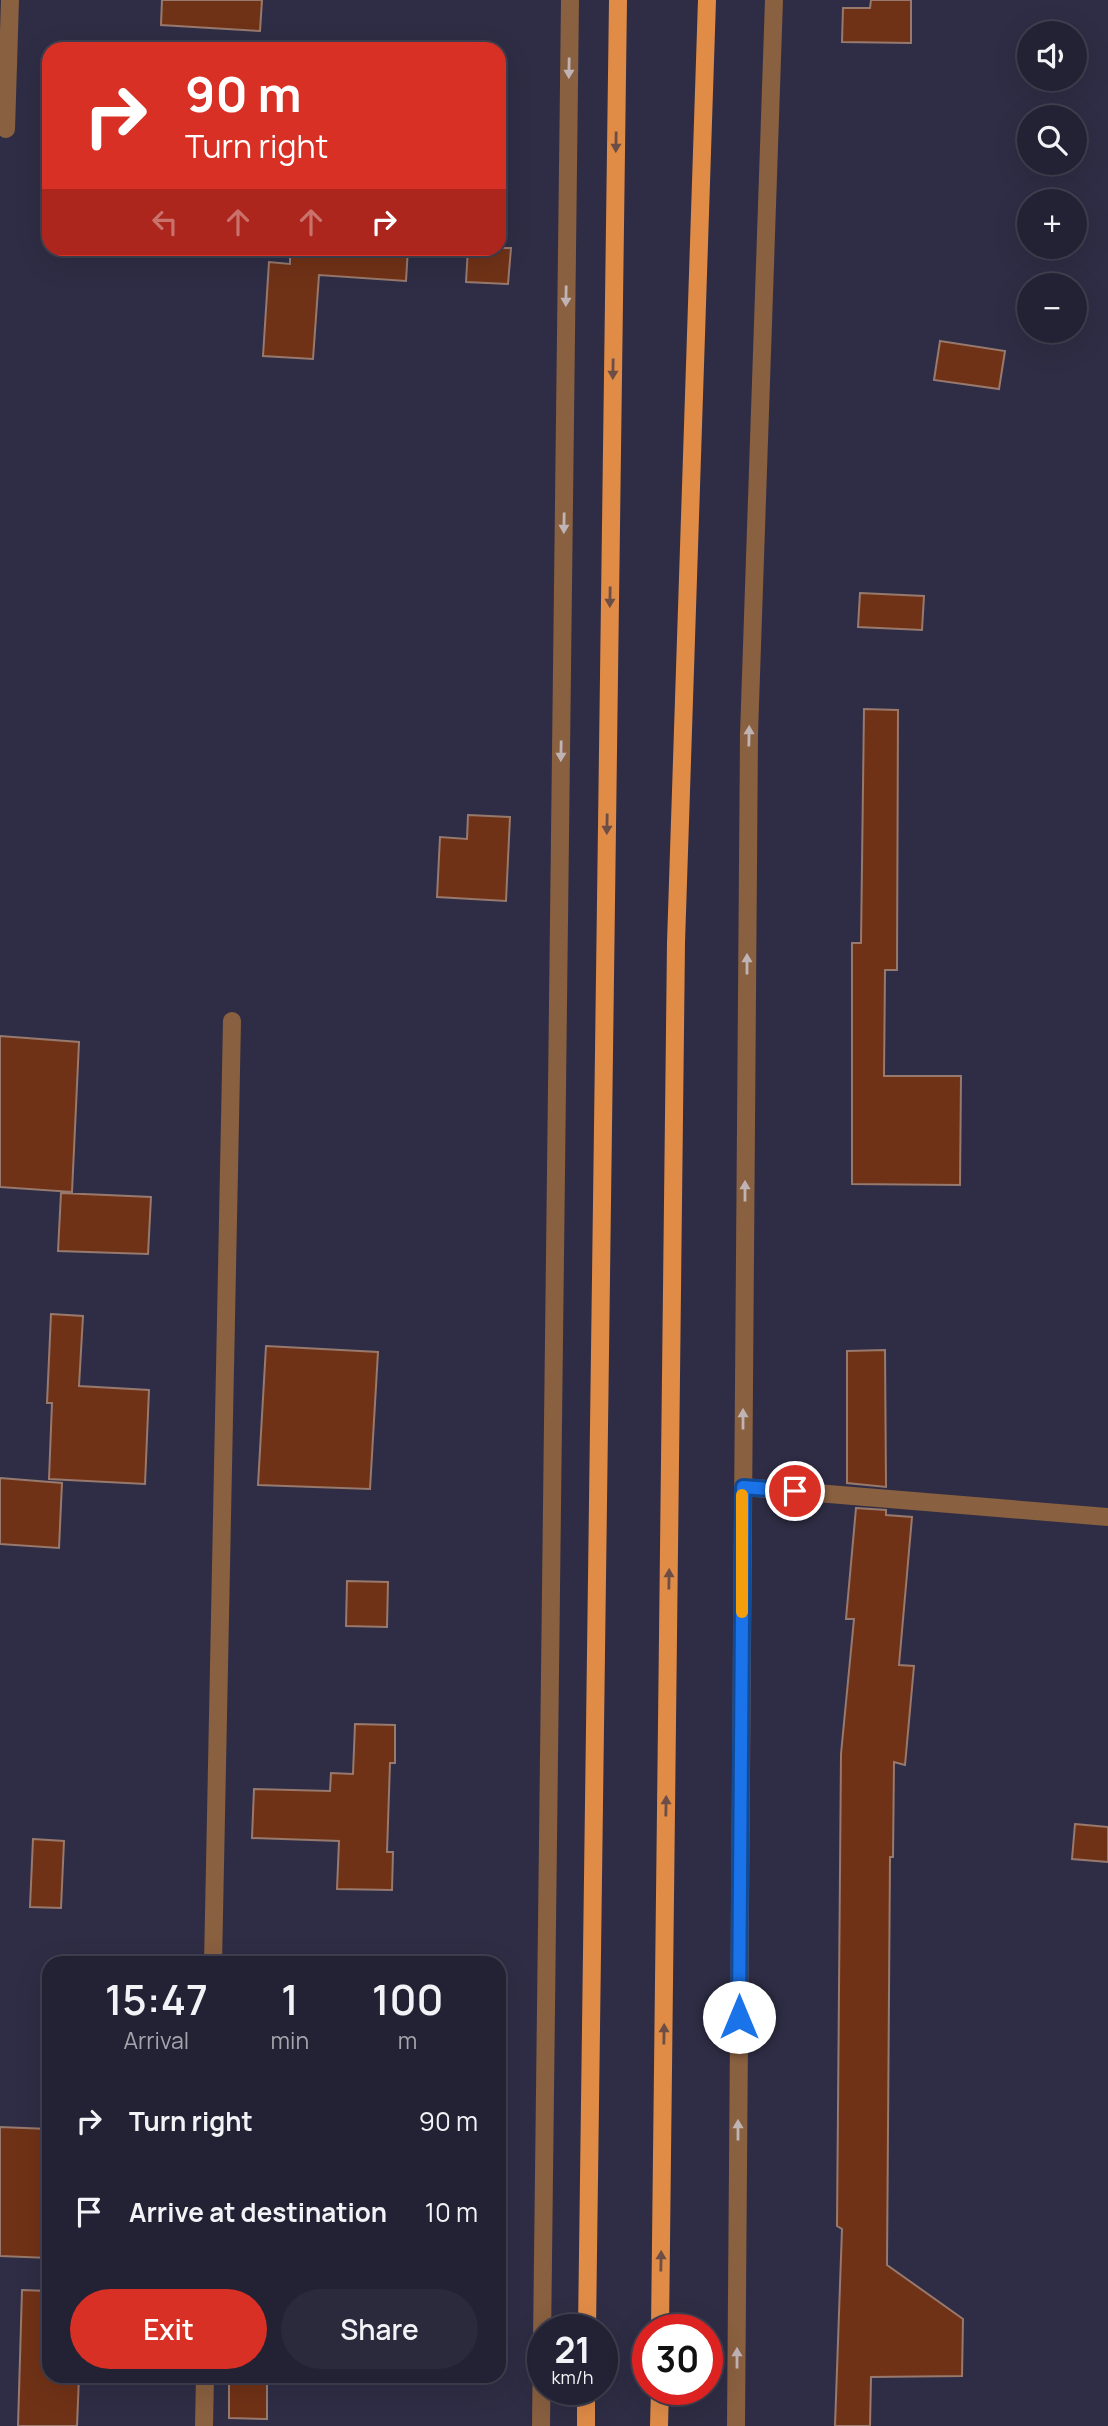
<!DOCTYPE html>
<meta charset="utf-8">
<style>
body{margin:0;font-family:Manrope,sans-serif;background:#2b2a3c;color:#f1f3f6;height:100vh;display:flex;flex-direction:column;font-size:26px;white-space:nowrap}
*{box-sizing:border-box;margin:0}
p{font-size:23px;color:#a3a4ac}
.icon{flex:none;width:38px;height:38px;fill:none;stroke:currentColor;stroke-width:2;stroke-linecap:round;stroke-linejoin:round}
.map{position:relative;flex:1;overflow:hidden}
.sheet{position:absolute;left:42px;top:1956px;width:464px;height:427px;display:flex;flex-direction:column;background:#232234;border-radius:21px;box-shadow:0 7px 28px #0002,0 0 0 2px #403f4f}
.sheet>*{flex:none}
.top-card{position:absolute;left:42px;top:42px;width:464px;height:214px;border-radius:21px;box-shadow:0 7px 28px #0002,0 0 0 2px #403f4f;background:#d93025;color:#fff;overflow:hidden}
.controls{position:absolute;left:1017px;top:21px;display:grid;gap:14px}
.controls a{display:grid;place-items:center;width:70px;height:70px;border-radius:50%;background:#232234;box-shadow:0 7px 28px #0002,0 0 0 2px #403f4f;font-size:35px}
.speed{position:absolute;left:527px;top:2314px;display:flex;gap:14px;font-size:35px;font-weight:700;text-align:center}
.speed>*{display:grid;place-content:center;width:91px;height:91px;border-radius:50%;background:#232234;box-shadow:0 7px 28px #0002,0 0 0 2px #403f4f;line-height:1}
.speed small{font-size:18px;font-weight:400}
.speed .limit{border:10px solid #d22;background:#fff;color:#111}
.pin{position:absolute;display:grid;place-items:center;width:60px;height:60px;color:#fff;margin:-30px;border:4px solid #fff;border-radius:50%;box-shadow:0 2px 7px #0007}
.me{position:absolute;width:77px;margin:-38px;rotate:0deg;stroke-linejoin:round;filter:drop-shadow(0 0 5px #0008)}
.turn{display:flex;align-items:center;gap:24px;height:147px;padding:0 28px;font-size:32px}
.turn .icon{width:91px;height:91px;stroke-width:2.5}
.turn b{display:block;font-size:49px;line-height:60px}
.lanes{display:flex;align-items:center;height:66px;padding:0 28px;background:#0003;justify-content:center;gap:35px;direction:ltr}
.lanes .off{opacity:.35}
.eta{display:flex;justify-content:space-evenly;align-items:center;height:119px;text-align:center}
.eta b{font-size:42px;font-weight:600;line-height:49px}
.primary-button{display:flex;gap:14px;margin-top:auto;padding:14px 28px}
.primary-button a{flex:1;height:80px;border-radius:42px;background:#d93025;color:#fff;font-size:28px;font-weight:600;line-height:80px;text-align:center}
.primary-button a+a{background:#2b2a3c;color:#f1f3f6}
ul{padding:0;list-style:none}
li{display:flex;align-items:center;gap:21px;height:91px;padding:0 28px}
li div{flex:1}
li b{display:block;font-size:26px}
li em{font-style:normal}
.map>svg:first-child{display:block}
</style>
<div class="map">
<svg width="1108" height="2426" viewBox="0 0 1108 2426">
<rect width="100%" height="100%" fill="#2f2d45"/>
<!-- building -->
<path fill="#703217" stroke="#97796d" stroke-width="2" d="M 162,0 L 262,0 L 260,31 L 161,25 Z
M 871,0 L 911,0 L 911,43 L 842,42 L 843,8 L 870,8 Z
M 290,248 L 408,248 L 406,281 L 319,275 L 313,359 L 263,356 L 269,262 L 290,264 Z
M 468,248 L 511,248 L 508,284 L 466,282 Z
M 940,341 L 1005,351 L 999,389 L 934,380 Z
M 860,593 L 924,596 L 922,630 L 858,627 Z
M 864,709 L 898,710 L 897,970 L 885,970 L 884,1076 L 961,1076 L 960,1185 L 852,1184 L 852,943 L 861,943 Z
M 468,815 L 510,817 L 506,901 L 437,897 L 440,837 L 467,839 Z
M 0,1036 L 79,1042 L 72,1192 L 0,1187 Z
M 61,1193 L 151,1197 L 148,1254 L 58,1251 Z
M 51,1314 L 83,1316 L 79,1386 L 149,1390 L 145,1484 L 49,1479 L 52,1403 L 47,1403 Z
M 266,1346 L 378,1352 L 370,1489 L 258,1485 Z
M 885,1350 L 886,1487 L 847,1483 L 847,1351 Z
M 0,1478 L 62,1483 L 59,1548 L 0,1544 Z
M 856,1508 L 886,1510 L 886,1515 L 912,1517 L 899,1665 L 914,1666 L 905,1765 L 894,1762 L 893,1857 L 890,1857 L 887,2265 L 963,2319 L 962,2376 L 871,2377 L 870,2426 L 835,2426 L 842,2229 L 837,2226 L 841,1754 L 854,1619 L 846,1619 Z
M 347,1581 L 388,1582 L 387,1627 L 346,1626 Z
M 355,1724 L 395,1725 L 395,1763 L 390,1763 L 387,1852 L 393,1852 L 392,1890 L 337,1889 L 339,1841 L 252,1838 L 254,1789 L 330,1791 L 331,1773 L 353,1774 Z
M 1075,1824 L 1108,1827 L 1108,1862 L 1072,1859 Z
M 33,1839 L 64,1841 L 61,1908 L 30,1907 Z
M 0,2127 L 49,2129 L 49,2258 L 0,2256 Z
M 22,2290 L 49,2291 L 49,2376 L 79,2376 L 77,2426 L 18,2426 Z
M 229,2376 L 267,2376 L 267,2419 L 229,2418 Z"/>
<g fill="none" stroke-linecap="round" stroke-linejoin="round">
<!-- minor -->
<path stroke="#896040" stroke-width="18" d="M 6,129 L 10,0
M 743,1487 L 1108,1517
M 213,1964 L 232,1021
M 204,2426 L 205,2376
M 541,2426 L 570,0
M 736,2426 L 749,734 L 774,0"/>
<!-- major -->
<path stroke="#e08c47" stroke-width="18" d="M 587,2329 L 618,0
M 660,2329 L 676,943 L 707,0
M 586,2426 L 586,2389
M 659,2426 L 660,2389"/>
</g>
<!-- one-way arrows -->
<defs><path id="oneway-solid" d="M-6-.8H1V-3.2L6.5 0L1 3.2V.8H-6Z" transform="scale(1.75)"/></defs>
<g fill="#c0b3b4">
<use href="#oneway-solid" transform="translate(569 68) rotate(91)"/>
<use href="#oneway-solid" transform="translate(566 296) rotate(91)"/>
<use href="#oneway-solid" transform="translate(564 523) rotate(91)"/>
<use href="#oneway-solid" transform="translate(749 736) rotate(-89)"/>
<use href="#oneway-solid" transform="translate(561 751) rotate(91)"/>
<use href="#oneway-solid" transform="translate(747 964) rotate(-90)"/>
<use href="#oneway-solid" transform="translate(745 1191) rotate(-90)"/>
<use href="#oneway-solid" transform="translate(743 1419) rotate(-90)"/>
<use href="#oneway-solid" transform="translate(738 2130) rotate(-90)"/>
<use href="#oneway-solid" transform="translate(737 2358) rotate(-90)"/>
</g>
<g fill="#6d4e46">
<use href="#oneway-solid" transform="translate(616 142) rotate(91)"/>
<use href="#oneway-solid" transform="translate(613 369) rotate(91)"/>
<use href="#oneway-solid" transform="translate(610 597) rotate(91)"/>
<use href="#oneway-solid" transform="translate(607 824) rotate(91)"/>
<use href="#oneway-solid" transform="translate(669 1579) rotate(-89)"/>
<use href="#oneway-solid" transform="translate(666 1806) rotate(-89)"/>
<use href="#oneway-solid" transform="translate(664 2034) rotate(-89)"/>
<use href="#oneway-solid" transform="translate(661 2261) rotate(-89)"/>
</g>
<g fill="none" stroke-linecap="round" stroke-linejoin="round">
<defs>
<path id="route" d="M 739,2017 L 743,1487 L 795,1491"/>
</defs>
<!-- route casing -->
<use href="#route" stroke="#114b97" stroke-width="18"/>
<!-- route -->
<use href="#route" stroke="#1a73e8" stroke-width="12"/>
<!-- slow -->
<path stroke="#f59e0b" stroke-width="12" d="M 742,1612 L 742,1495"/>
</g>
</svg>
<div class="controls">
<a><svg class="icon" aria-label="sound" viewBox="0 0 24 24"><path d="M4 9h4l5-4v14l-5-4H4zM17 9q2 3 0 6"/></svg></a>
<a><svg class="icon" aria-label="search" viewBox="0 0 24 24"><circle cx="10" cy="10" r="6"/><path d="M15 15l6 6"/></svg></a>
<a>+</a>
<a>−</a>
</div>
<div class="speed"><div>21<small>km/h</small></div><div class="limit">30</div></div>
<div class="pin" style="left:795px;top:1491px;background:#d93025"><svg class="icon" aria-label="arrive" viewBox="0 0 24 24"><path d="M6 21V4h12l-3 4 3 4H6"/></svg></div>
<svg class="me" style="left:739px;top:2017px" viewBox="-20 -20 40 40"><circle r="19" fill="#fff"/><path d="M0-13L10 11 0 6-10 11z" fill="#1a73e8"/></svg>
<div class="top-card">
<div class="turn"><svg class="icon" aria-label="right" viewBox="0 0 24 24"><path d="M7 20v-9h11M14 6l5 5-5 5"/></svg><div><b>90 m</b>Turn right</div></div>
<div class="lanes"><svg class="icon off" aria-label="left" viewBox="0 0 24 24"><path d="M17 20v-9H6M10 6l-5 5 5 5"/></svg><svg class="icon off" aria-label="ahead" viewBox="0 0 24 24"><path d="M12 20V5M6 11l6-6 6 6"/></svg><svg class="icon off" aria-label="ahead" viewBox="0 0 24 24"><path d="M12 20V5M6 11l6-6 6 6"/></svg><svg class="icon" aria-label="right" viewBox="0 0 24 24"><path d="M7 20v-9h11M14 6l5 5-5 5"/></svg></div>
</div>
<section class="sheet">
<div class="eta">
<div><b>15:47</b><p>Arrival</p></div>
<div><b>1</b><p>min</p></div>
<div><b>100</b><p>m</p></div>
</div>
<ul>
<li><svg class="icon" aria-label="right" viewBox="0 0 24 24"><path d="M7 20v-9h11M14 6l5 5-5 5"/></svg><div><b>Turn right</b></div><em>90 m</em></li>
<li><svg class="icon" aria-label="arrive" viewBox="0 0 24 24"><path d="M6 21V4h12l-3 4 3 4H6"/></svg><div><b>Arrive at destination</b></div><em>10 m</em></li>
</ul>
<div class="primary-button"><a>Exit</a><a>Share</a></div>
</section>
</div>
